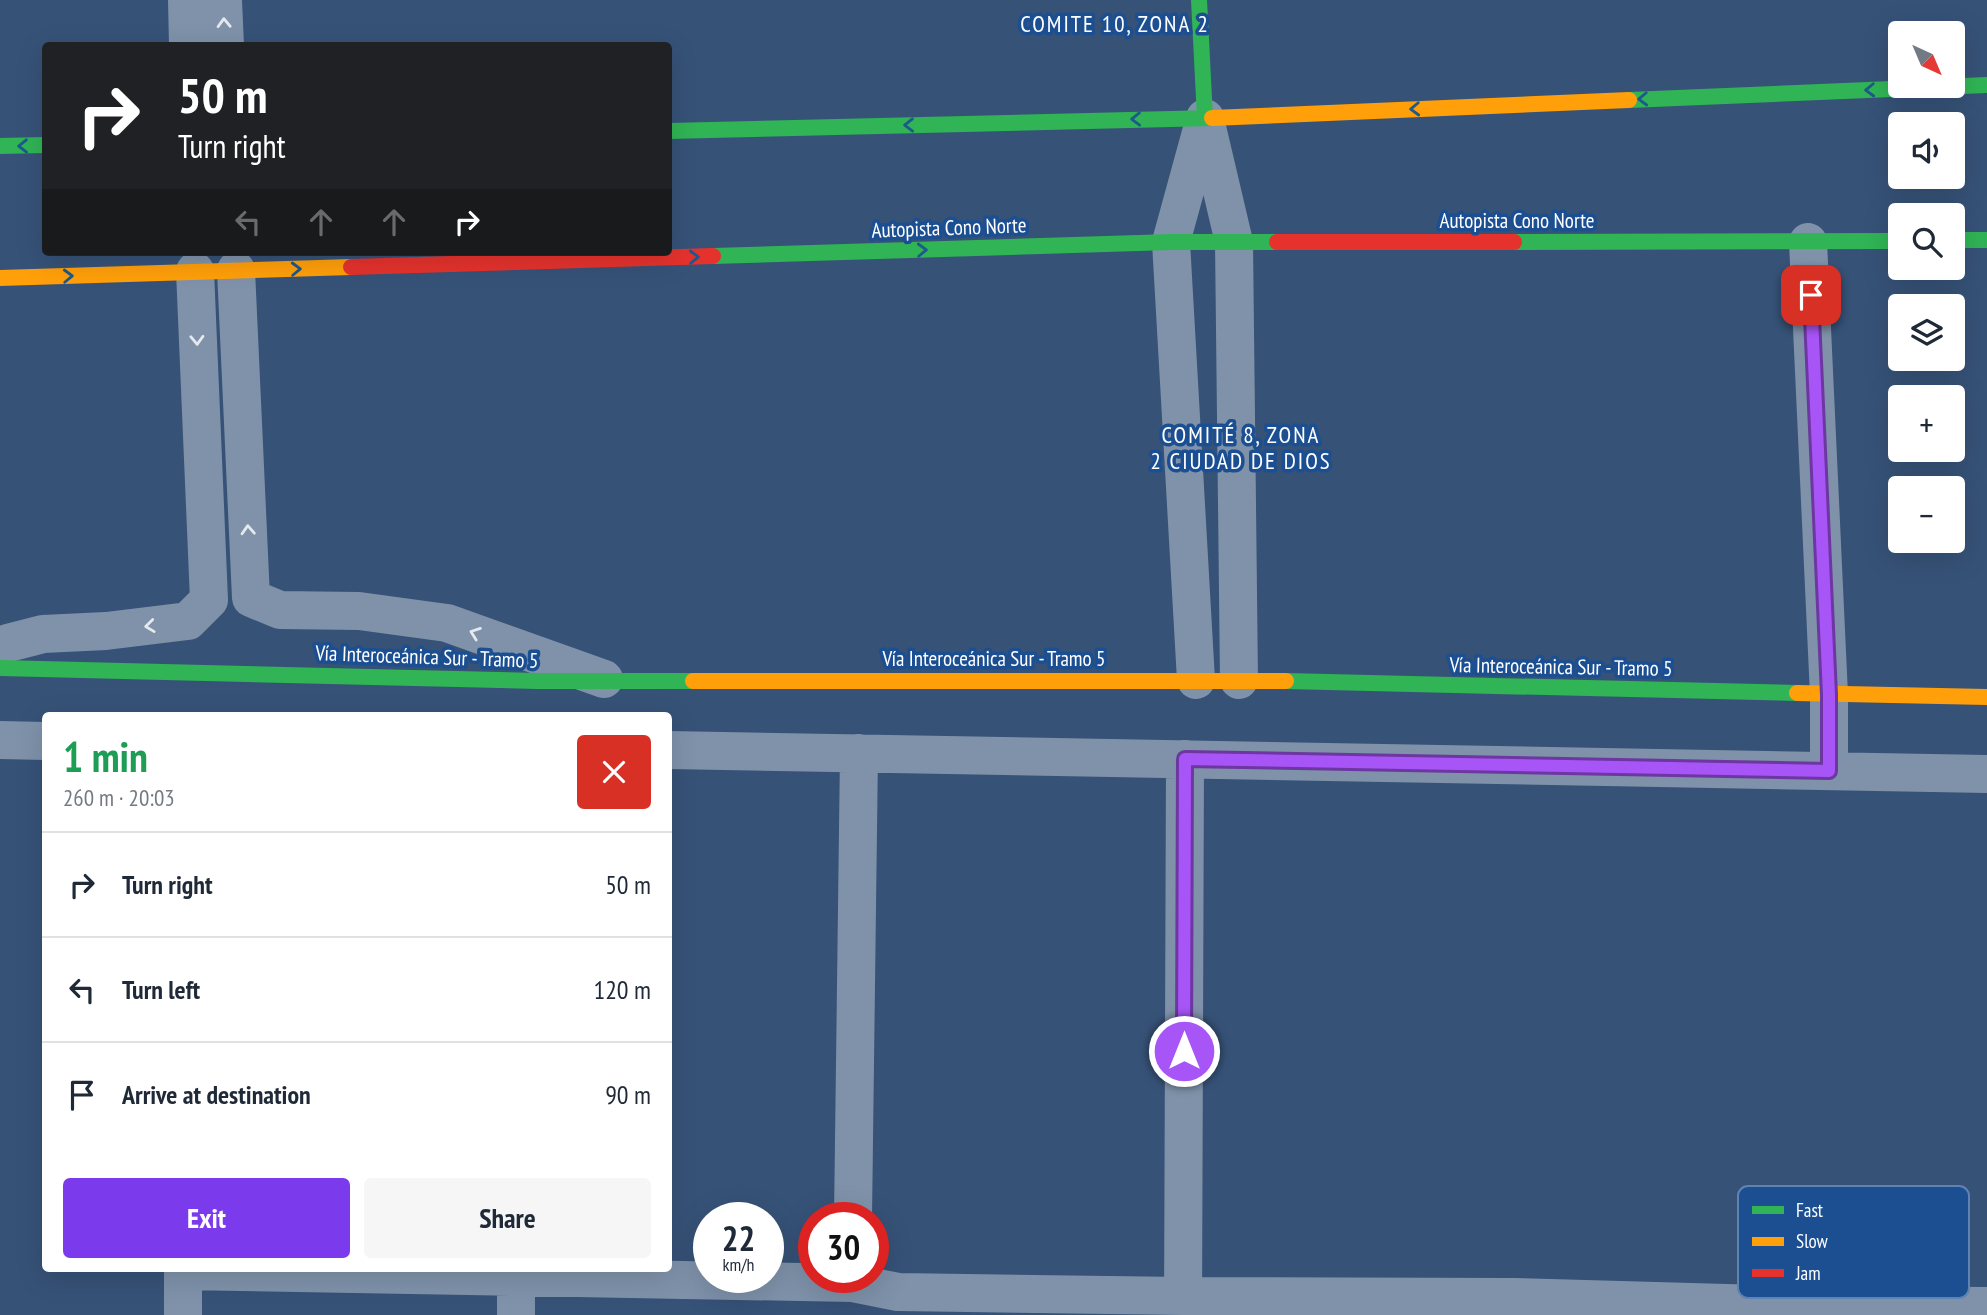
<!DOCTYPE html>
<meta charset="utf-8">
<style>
body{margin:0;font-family:"PT Sans Narrow",sans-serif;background:#f6f6f7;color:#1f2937;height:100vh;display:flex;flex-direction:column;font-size:26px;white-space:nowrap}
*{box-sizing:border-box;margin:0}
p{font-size:23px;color:#747a83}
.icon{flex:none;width:38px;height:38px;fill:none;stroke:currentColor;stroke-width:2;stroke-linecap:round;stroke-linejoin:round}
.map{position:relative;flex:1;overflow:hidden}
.sheet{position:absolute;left:42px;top:712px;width:630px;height:560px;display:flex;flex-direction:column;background:#fff;border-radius:7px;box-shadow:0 7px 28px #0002}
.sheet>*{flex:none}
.hud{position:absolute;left:42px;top:42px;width:630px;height:214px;border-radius:7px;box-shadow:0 7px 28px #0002;background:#202124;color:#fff;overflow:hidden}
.needle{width:46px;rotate:136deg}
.buttons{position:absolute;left:1888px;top:21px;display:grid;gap:14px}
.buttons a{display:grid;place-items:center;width:77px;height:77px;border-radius:7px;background:#fff;box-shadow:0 7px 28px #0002;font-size:35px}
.speed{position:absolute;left:693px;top:1202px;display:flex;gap:14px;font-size:35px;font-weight:700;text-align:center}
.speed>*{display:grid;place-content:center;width:91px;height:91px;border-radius:50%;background:#fff;box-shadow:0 7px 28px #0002;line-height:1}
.speed small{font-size:18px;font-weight:400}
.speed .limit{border:10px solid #d22;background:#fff;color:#111}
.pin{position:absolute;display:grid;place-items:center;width:60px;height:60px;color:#fff;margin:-30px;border-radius:14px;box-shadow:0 4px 10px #0006}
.me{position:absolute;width:77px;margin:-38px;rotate:0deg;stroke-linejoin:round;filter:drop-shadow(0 0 5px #0008)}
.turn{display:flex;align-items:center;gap:24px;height:147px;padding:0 21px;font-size:32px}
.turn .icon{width:91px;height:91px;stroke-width:2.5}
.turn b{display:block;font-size:49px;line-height:60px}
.lanes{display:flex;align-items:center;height:66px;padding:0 21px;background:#0003;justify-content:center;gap:35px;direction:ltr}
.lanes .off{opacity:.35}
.round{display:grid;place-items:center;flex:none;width:74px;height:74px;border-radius:7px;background:#f6f6f7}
.headline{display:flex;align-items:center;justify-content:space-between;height:119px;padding:0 21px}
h1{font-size:42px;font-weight:700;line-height:52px;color:#1e9e55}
.button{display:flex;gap:14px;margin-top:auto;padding:14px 21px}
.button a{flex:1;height:80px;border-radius:7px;background:#7c3aed;color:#fff;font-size:28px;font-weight:700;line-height:80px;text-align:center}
.button a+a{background:#f6f6f7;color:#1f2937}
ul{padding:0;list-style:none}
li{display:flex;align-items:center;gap:21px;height:105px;padding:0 21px;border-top:2px solid #e0e1e3}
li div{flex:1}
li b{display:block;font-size:26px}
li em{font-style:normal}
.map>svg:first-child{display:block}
</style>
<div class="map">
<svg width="1987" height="1315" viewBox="0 0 1987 1315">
<rect width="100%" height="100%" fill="#365277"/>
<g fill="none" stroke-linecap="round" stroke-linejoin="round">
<!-- street -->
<path stroke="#7f92aa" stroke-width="38" d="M 187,0 L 188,46
M 223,0 L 225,46
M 1206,123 L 1234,242 L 1239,680
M 1808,242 L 1829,695 L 1829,771
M 236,270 L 251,598 L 280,610 L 359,611 L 447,623 L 604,679
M 0,649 L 8,643 L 43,634 L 106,631 L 188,621 L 209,600 L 195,271
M 1196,680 L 1171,242 L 1205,118
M 0,740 L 46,741
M 668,750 L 1987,774
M 853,1218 L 859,753
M 183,1271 L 853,1283 L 898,1292 L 1183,1296 L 1514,1297 L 1800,1305 L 1987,1306
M 183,1315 L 183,1269
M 516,1315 L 516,1277
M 1183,1315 L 1185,759"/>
<!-- fast -->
<path stroke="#30b455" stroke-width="16" d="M 1199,0 L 1205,118
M 1629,100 L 1987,85
M 668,131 L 1212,118
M 0,146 L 46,145
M 1953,240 L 1987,240
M 1514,242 L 1900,241
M 713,256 L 1171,242 L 1277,242
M 0,668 L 537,681 L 693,681
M 1286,681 L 1797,693"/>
<!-- slow -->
<path stroke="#ff9f0a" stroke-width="16" d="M 1212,118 L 1629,100
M 0,278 L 351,267
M 693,681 L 1286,681
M 1797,693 L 1987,697"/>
<!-- jam -->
<path stroke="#e5322d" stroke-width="16" d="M 1277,242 L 1514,242
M 351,267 L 713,256"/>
</g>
<!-- one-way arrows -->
<defs><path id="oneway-chevron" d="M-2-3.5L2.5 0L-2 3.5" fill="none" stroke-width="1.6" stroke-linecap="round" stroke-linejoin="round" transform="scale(1.75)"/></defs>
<g stroke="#e5e9ee">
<use href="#oneway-chevron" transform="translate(224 23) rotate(-92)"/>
<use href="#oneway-chevron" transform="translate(197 340) rotate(88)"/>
<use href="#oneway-chevron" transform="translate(248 530) rotate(-93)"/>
<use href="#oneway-chevron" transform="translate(150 626) rotate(173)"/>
<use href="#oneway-chevron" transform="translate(475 633) rotate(-160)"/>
</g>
<g stroke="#1d598c">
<use href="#oneway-chevron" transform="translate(1870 90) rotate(178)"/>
<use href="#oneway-chevron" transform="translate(1643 99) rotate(178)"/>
<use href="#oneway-chevron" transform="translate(1415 109) rotate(178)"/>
<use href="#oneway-chevron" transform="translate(1136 119) rotate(179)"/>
<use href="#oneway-chevron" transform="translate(909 125) rotate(179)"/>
<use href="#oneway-chevron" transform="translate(23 146) rotate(179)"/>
<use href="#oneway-chevron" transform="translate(922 250) rotate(-2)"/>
<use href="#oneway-chevron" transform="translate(694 257) rotate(-2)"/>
<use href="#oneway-chevron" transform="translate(296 269) rotate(-2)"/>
<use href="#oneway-chevron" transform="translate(68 276) rotate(-2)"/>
</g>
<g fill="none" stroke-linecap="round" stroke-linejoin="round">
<defs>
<path id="route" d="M 1184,1051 L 1185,759 L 1829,771 L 1829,695 L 1811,295"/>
</defs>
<!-- route casing -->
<use href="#route" stroke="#6d37a1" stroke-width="18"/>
<!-- route -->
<use href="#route" stroke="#a855f7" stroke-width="12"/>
</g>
<g text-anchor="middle" stroke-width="7" stroke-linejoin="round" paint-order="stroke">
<!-- street labels -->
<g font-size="21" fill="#fff" stroke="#1b4f92">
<text x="1517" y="228">Autopista Cono Norte</text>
<text transform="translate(949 228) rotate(-2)" y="7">Autopista Cono Norte</text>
<text transform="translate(427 657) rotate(2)" y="7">Vía Interoceánica Sur - Tramo 5</text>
<text x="994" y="666">Vía Interoceánica Sur - Tramo 5</text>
<text transform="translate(1561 667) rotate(1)" y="7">Vía Interoceánica Sur - Tramo 5</text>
</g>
<!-- neighbourhood labels -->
<g font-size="23" letter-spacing="2" fill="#fff" stroke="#1b4f92">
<text x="1115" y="32">COMITE 10, ZONA 2</text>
<text x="1241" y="443">COMITÉ 8, ZONA<tspan x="1241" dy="26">2 CIUDAD DE DIOS</tspan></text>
</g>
</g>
<!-- legend -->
<rect x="1738" y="1186" width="231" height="112" rx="10" fill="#1b4f92" stroke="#5f84b3" stroke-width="2"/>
<rect x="1752" y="1206" width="32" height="8" fill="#30b455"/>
<rect x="1752" y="1237" width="32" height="9" fill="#ff9f0a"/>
<rect x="1752" y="1269" width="32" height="8" fill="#e5322d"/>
<g font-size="19" fill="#fff">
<text x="1796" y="1217">Fast</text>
<text x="1796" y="1248">Slow</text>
<text x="1796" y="1280">Jam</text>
</g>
</svg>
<div class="buttons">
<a><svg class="needle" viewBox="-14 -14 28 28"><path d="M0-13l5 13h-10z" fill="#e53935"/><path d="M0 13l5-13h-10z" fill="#747a83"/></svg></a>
<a><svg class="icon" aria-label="sound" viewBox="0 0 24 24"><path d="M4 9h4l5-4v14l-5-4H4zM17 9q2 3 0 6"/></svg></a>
<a><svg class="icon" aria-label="search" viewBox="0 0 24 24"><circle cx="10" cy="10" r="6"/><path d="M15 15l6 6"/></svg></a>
<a><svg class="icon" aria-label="layers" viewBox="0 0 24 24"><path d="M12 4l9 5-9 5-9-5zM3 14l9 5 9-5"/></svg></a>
<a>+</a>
<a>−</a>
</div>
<div class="speed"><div>22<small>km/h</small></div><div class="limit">30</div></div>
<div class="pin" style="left:1811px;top:295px;background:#d93025"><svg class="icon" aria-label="arrive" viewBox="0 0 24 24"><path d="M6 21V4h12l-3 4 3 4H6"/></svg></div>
<svg class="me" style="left:1184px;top:1051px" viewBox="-20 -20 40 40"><circle r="17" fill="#a855f7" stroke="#fff" stroke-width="3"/><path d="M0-11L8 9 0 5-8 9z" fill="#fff"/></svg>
<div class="hud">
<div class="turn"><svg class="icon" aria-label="right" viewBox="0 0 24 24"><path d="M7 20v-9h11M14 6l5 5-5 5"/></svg><div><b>50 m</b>Turn right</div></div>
<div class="lanes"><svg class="icon off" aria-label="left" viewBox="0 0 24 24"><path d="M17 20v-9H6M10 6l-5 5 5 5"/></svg><svg class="icon off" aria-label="ahead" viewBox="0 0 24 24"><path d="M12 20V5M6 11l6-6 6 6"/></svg><svg class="icon off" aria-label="ahead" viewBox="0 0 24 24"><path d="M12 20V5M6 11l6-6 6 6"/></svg><svg class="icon" aria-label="right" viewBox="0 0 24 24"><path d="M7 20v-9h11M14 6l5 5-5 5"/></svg></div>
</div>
<section class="sheet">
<div class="headline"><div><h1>1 min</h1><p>260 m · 20:03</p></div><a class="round" style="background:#d93025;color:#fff"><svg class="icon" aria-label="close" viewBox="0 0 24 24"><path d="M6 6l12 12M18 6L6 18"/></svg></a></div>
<ul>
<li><svg class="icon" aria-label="right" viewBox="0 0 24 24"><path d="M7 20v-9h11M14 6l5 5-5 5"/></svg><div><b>Turn right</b></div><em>50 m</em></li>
<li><svg class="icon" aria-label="left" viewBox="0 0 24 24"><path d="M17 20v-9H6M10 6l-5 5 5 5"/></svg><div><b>Turn left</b></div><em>120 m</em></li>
<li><svg class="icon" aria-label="arrive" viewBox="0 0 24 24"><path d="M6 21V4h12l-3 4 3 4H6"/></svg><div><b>Arrive at destination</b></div><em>90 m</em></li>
</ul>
<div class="button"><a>Exit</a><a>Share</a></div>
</section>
</div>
